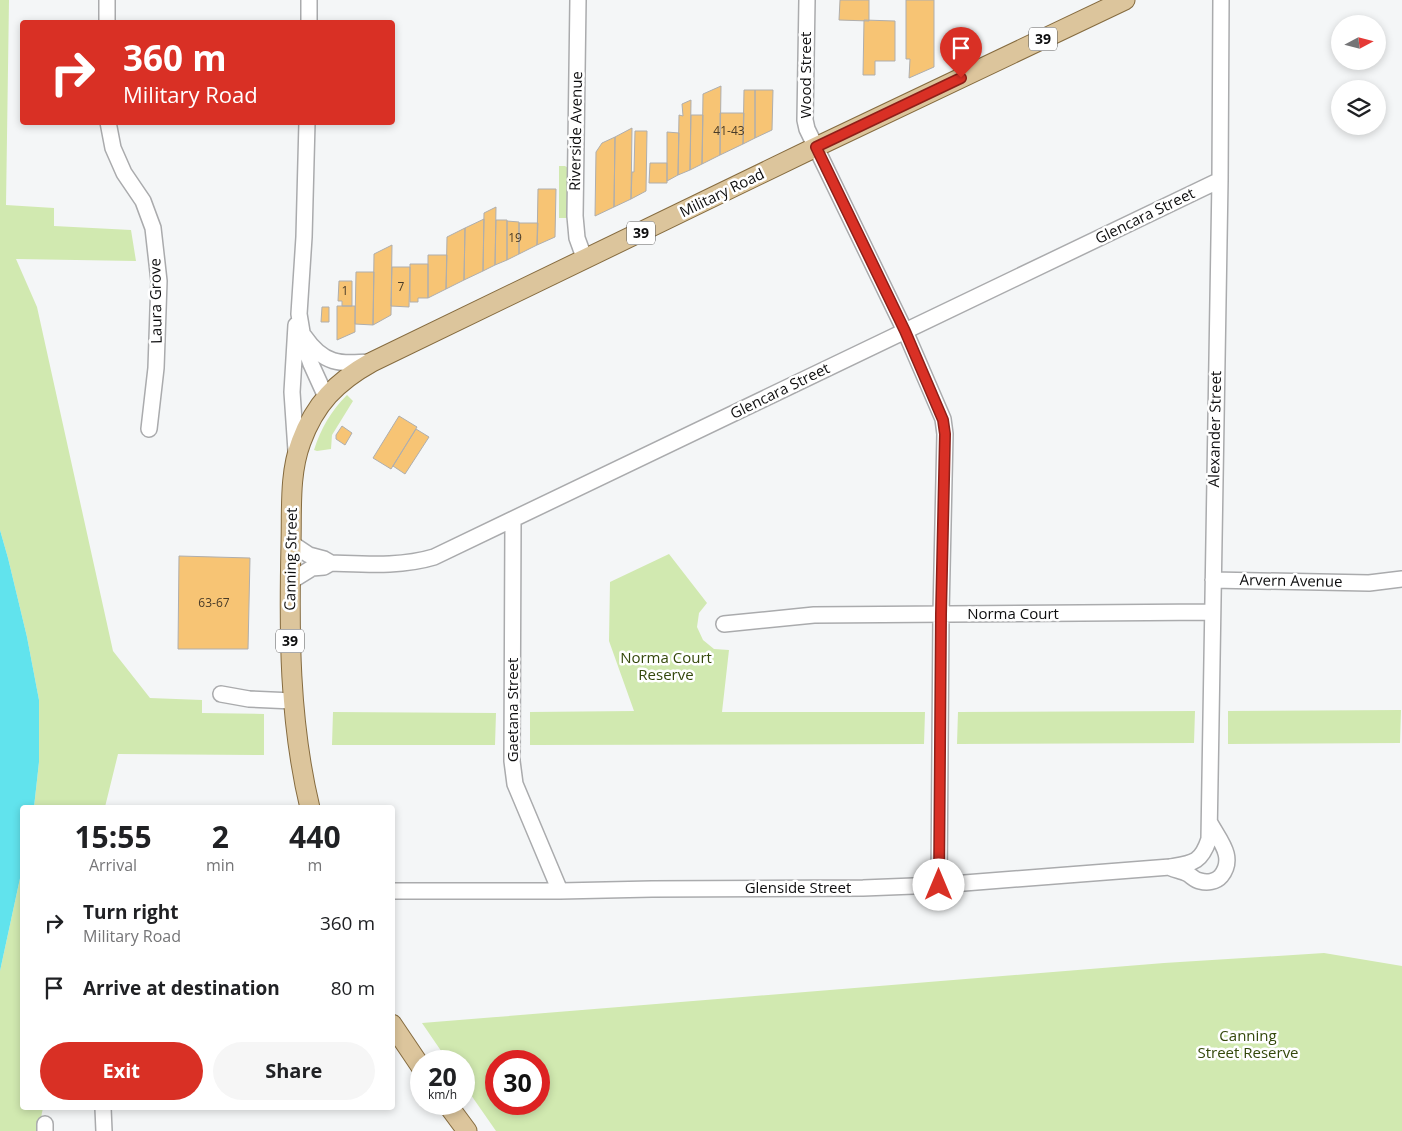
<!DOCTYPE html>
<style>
body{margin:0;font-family:"Open Sans",sans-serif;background:#f6f6f6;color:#202124;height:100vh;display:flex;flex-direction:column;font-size:19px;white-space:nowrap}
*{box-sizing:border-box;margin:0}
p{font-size:16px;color:#757577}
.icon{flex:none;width:28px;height:28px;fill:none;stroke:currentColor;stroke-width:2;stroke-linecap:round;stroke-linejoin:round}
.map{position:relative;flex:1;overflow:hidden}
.details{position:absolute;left:20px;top:805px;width:375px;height:305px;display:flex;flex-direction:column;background:#fff;border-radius:5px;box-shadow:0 2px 8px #0003}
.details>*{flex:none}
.top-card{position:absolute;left:20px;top:20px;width:375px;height:105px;border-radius:5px;box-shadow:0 2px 8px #0003;background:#d93025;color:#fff;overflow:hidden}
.needle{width:32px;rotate:83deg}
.fabs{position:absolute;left:1331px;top:15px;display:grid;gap:10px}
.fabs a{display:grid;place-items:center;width:55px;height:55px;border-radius:50%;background:#fff;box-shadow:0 2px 8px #0003;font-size:25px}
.speed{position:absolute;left:410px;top:1050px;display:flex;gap:10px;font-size:25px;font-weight:700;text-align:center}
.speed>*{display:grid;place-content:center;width:65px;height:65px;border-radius:50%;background:#fff;box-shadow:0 2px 8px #0003;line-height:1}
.speed small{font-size:12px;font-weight:400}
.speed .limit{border:8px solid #d22;background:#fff;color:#111}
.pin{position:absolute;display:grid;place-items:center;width:42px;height:42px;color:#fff;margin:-51px -21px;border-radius:50% 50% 50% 0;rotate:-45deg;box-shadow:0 0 5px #0007}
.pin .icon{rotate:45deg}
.me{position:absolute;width:55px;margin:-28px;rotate:0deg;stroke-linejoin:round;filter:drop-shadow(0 0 4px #0008)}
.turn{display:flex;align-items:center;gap:18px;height:105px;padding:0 20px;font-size:22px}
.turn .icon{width:65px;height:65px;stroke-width:2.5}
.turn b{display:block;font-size:35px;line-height:42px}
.eta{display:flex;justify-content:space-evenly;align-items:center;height:85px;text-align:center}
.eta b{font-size:30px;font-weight:700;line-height:35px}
.button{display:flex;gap:10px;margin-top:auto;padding:10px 20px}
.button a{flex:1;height:58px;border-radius:30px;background:#d93025;color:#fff;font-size:20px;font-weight:700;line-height:58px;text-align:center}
.button a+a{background:#f6f6f6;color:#202124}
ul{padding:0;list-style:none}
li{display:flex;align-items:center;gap:15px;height:65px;padding:0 20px}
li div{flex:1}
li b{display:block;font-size:19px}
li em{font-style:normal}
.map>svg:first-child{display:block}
</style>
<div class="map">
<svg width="1402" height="1131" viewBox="0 0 1402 1131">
<rect width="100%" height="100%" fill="#f4f6f7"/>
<!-- green -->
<path fill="#d1e9b0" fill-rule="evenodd" d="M 0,0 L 9,0 L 6,205 L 54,208 L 54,226 L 131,230 L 136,261 L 16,259 L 37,307 L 113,651 L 150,698 L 202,700 L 202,713 L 264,714 L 264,755 L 118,754 L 105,807 L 34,807 L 39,762 L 39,700 L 27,637 L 8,558 L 0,530 Z
M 559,166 L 565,166 L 568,168 L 567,218 L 559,218 Z
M 347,395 L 353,401 L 332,435 L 331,449 L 317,451 L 314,450 C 321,428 331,411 347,395 Z
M 669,554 L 707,603 L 699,613 L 697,627 L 703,640 L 714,649 L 729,650 L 722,712 L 925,712 L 924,744 L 530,745 L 530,712 L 634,711 L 609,641 L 610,582 Z
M 1401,710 L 1400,743 L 1228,744 L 1228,711 Z
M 1195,711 L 1194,743 L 957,744 L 958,712 Z
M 333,712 L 496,713 L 495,745 L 332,745 Z
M 22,869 L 22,1108 L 43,1108 L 40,1122 L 41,1131 L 0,1131 L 0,971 Z
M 1324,953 L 1402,966 L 1402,1131 L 496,1131 L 464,1085 L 464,1061 L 448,1061 L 422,1023 L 1164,963 ZM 496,1061 L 539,1061 L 539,1104 L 496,1104 Z"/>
<!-- water -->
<path fill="#61e3ed" d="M 0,530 L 8,558 L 27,637 L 39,700 L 39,762 L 34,807 L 22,808 L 22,869 L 0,971 Z"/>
<!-- building -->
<path fill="#f7c474" stroke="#afaead" d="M 840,0 L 869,0 L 869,21 L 839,20 Z
M 906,0 L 934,0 L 934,67 L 909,78 L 910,59 L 906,59 Z
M 864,20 L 895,21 L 895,61 L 875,61 L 875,75 L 863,75 Z
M 721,86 L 720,155 L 702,164 L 703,94 Z
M 744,90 L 755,90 L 755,138 L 743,144 Z
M 755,90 L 773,90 L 772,130 L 755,138 Z
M 691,100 L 690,170 L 678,175 L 679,115 L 683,116 L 682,104 Z
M 720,113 L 744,113 L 743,144 L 720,155 Z
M 691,115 L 703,115 L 702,164 L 690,170 Z
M 632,128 L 631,199 L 614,207 L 615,137 Z
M 635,131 L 647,131 L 646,191 L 631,199 L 632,172 L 634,172 Z
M 667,132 L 679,133 L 678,175 L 667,181 Z
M 615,137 L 614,207 L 595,216 L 596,152 L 602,143 Z
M 650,163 L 667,163 L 667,183 L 649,183 Z
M 538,189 L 556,189 L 555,237 L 537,245 Z
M 496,207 L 495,265 L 483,271 L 484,213 Z
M 484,219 L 483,271 L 464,280 L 465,228 Z
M 496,220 L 507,220 L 507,260 L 495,265 Z
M 507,221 L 519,222 L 519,254 L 507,260 Z
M 519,223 L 538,223 L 537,245 L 519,254 Z
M 465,228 L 464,280 L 446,289 L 447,237 Z
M 392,245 L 391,315 L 373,325 L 374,254 Z
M 428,255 L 447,255 L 446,289 L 428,298 Z
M 410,264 L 428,264 L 428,298 L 418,298 L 418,302 L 410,302 Z
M 392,267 L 410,267 L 409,307 L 391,306 Z
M 356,272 L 374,272 L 373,325 L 355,324 Z
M 339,281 L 352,281 L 352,306 L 342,306 L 342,301 L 338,301 Z
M 337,306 L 355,306 L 355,332 L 337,340 Z
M 322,307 L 329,307 L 329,322 L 321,322 Z
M 399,416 L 417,427 L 391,469 L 373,458 Z
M 342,426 L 352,433 L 345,445 L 336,439 L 336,435 Z
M 416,429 L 429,437 L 405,474 L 393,466 Z
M 179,556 L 250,558 L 248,649 L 178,649 Z"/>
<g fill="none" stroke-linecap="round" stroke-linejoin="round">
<defs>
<path id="minor" d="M 578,0 L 575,216 L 577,238 L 585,260
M 807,0 L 805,120 L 807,129 L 905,331 L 943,419 L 945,434 L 941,614 L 939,885
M 107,22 L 107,0
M 309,22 L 309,0
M 108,122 L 113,148 L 124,173 L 143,201 L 153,228 L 159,281 L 156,368 L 149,429
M 307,122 L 304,237 L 299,314 L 304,344 L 311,364 L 326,397
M 304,336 C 324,365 339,364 372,362
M 296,451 L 292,392 L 296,325
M 513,520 L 512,761 L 515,784 L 560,891
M 291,543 L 309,555 L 324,559 L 331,563
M 1213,580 L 1369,583 L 1402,579
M 291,581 L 312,568 L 324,567 L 331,563 C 365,564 401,567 434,557 L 1220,180
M 724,624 L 814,615 L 1212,612
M 221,694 L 249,699 L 293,701
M 1171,868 C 1176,870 1182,871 1186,873 C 1191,875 1194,880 1200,881 C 1207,883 1216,882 1221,876 C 1236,857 1219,840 1210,823
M 392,891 L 560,891 L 652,889 L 863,888 L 939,885 L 1170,867 C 1193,863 1201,863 1209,839 L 1220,180 L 1221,0
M 103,1108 L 104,1131
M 45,1124 L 45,1131"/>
<path id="major" d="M 310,808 C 289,721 289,632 291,544 C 292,510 289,474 301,442 C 315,404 336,382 372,362 L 816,147 L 1125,0
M 392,1024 L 421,1067
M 447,1104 L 467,1131"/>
</defs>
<!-- minor casing -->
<use href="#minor" stroke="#aaabad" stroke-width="18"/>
<!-- major casing -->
<use href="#major" stroke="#856b3f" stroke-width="21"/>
<!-- minor -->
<use href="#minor" stroke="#fff" stroke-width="15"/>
<!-- major -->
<use href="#major" stroke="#dcc59c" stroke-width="19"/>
</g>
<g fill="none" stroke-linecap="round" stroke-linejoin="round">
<defs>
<path id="route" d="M 939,885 L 941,614 L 945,434 L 943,420 L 905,331 L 816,147 L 961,78"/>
</defs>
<!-- route casing -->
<use href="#route" stroke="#8d1f18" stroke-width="12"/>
<!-- route -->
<use href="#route" stroke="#d93025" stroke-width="9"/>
</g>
<g text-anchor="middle" stroke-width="5" stroke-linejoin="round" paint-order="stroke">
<!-- number labels -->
<g font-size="12" fill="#483b28">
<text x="729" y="135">41-43</text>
<text x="515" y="242">19</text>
<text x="401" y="291">7</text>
<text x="345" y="295">1</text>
<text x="214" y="607">63-67</text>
</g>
<!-- shield labels -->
<g fill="#fff" stroke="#565656" stroke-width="1">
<rect x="1029" y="27.5" width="28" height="23" rx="4"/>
<rect x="627" y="221.5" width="28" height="23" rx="4"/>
<rect x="276" y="629.5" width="28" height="23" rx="4"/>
</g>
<g font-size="14" font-weight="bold" fill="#0d0d0e">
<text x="1043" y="44">39</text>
<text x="641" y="238">39</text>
<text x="290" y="646">39</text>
</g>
<!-- street labels -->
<g font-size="15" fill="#0d0d0e" stroke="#fff">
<text transform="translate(806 75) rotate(-90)" y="5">Wood Street</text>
<text transform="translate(576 131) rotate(-89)" y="5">Riverside Avenue</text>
<text transform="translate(722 193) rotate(-26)" y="5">Military Road</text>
<text transform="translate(1145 216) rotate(-26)" y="5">Glencara Street</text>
<text transform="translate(156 301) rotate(-91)" y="5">Laura Grove</text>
<text transform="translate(780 391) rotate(-26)" y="5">Glencara Street</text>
<text transform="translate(1215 429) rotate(-89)" y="5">Alexander Street</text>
<text transform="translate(291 559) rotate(-89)" y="5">Canning Street</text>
<text transform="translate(1291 581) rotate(1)" y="5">Arvern Avenue</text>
<text x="1013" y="619">Norma Court</text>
<text transform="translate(513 710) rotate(-90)" y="5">Gaetana Street</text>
<text x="798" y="893">Glenside Street</text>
</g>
<!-- park labels -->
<g font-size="15" fill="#34480b" stroke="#fff">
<text x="666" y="663">Norma Court<tspan x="666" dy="17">Reserve</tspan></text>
<text x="1248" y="1041">Canning<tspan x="1248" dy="17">Street Reserve</tspan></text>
</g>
</g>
</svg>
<div class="fabs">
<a><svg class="needle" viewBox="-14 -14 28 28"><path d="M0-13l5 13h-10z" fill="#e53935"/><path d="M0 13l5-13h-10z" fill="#757577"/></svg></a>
<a><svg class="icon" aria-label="layers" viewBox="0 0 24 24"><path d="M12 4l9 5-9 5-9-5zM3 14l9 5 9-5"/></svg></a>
</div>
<div class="speed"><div>20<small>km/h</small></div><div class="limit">30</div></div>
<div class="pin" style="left:961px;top:78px;background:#d93025"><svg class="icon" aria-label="arrive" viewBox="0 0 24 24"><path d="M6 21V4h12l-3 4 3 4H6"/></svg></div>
<svg class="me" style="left:939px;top:885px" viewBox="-20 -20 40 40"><circle r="19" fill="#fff"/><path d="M0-13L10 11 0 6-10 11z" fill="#d93025"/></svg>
<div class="top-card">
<div class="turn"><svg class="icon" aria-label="right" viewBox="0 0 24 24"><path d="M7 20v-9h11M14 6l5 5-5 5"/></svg><div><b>360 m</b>Military Road</div></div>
</div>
<section class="details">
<div class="eta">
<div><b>15:55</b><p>Arrival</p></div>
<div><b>2</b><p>min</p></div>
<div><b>440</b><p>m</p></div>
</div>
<ul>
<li><svg class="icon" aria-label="right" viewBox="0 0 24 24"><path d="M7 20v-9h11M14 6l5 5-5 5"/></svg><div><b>Turn right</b><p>Military Road</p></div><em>360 m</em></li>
<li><svg class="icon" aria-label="arrive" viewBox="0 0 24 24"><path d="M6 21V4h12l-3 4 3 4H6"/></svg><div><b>Arrive at destination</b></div><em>80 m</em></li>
</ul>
<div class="button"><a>Exit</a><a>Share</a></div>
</section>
</div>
